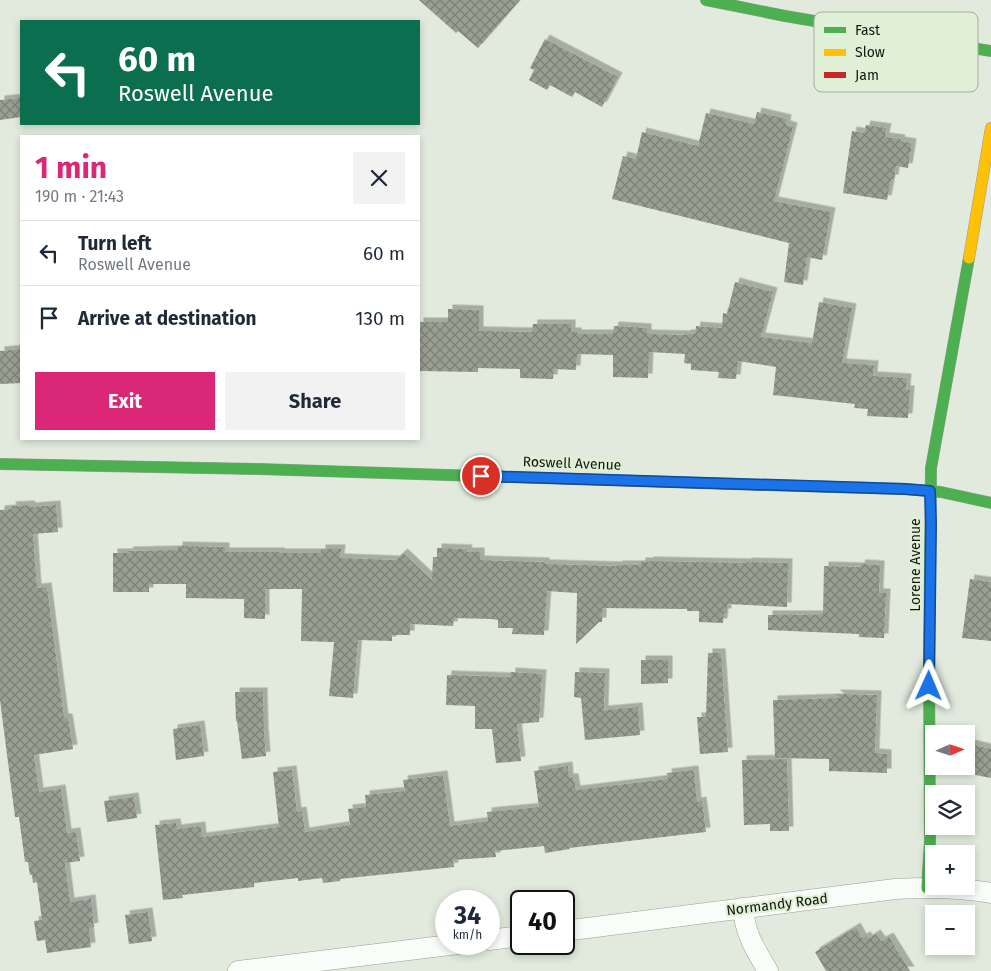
<!DOCTYPE html>
<meta charset="utf-8">
<style>
body{margin:0;font-family:"Fira Sans",sans-serif;background:#f2f2f3;color:#1f2937;height:100vh;display:flex;flex-direction:column;font-size:19px;white-space:nowrap}
*{box-sizing:border-box;margin:0}
p{font-size:16px;color:#747a83}
.icon{flex:none;width:28px;height:28px;fill:none;stroke:currentColor;stroke-width:2;stroke-linecap:round;stroke-linejoin:round}
.map{position:relative;flex:1;overflow:hidden}
.side{position:absolute;left:20px;top:135px;width:400px;height:305px;display:flex;flex-direction:column;background:#fff;border-radius:0px;box-shadow:0 2px 8px #0003}
.side>*{flex:none}
.guide{position:absolute;left:20px;top:20px;width:400px;height:105px;border-radius:0px;box-shadow:0 2px 8px #0003;background:#0b6e4f;color:#fff;overflow:hidden}
.needle{width:32px;rotate:87deg}
.fabs{position:absolute;left:925px;top:725px;display:grid;gap:10px}
.fabs a{display:grid;place-items:center;width:50px;height:50px;border-radius:0px;background:#fff;box-shadow:0 2px 8px #0003;font-size:25px}
.speed{position:absolute;left:435px;top:890px;display:flex;gap:10px;font-size:25px;font-weight:700;text-align:center}
.speed>*{display:grid;place-content:center;width:65px;height:65px;border-radius:50%;background:#fff;box-shadow:0 2px 8px #0003;line-height:1}
.speed small{font-size:12px;font-weight:400}
.speed .limit{border:2px solid #111;border-radius:8px;background:#fff;color:#111}
.pin{position:absolute;display:grid;place-items:center;width:42px;height:42px;color:#fff;margin:-21px;border:2px solid #fff;border-radius:50%;box-shadow:0 1px 5px #0007}
.me{position:absolute;width:55px;margin:-28px;rotate:1deg;stroke-linejoin:round;filter:drop-shadow(0 0 4px #0008)}
.turn{display:flex;align-items:center;gap:18px;height:105px;padding:0 15px;font-size:22px}
.turn .icon{width:65px;height:65px;stroke-width:2.5}
.turn b{display:block;font-size:35px;line-height:42px}
.round{display:grid;place-items:center;flex:none;width:52px;height:52px;border-radius:0px;background:#f2f2f3}
.head{display:flex;align-items:center;justify-content:space-between;height:85px;padding:0 15px}
h1{font-size:30px;font-weight:700;line-height:38px;color:#db2777}
.button{display:flex;gap:10px;margin-top:auto;padding:10px 15px}
.button a{flex:1;height:58px;border-radius:0px;background:#db2777;color:#fff;font-size:20px;font-weight:700;line-height:58px;text-align:center}
.button a+a{background:#f2f2f3;color:#1f2937}
ul{padding:0;list-style:none}
li{display:flex;align-items:center;gap:15px;height:65px;padding:0 15px;border-top:1px solid #e0e1e3}
li div{flex:1}
li b{display:block;font-size:19px}
li em{font-style:normal}
.map>svg:first-child{display:block}
</style>
<div class="map">
<svg width="991" height="971" viewBox="0 0 991 971">
<defs>
<pattern id="building-cross-hatch" width="8" height="8" patternUnits="userSpaceOnUse" patternTransform="scale(1.25)"><rect width="8" height="8" fill="#9a9e93"/><path d="M0 0l8 8M0 8l8-8" fill="none" stroke="#7c8076"/></pattern>
<filter id="shadow"><feDropShadow dx="4.5" dy="-4.5" stdDeviation="0" flood-color="#0004"/></filter>
</defs>
<rect width="100%" height="100%" fill="#e1eadd"/>
<!-- building -->
<path fill="url(#building-cross-hatch)" filter="url(#shadow)" d="M 419,0 L 520,0 L 478,48 L 458,31 L 456,33 Z
M 545,39 L 618,77 L 602,107 L 575,92 L 572,97 L 550,85 L 547,90 L 529,80 L 534,70 L 530,68 Z
M 21,98 L 21,117 L 0,120 L 0,100 Z
M 757,112 L 787,119 L 786,125 L 793,127 L 774,201 L 831,212 L 822,260 L 807,257 L 803,285 L 784,282 L 789,243 L 612,199 L 623,156 L 636,159 L 642,132 L 698,146 L 706,113 L 754,124 Z
M 866,125 L 887,128 L 885,137 L 901,139 L 900,141 L 912,143 L 908,168 L 896,166 L 894,179 L 891,179 L 887,200 L 843,193 L 852,131 L 864,133 Z
M 735,282 L 773,292 L 761,337 L 812,343 L 819,302 L 852,308 L 842,363 L 874,365 L 873,376 L 907,378 L 906,390 L 910,390 L 908,418 L 867,416 L 868,409 L 854,408 L 855,404 L 773,395 L 776,367 L 738,361 L 736,379 L 718,378 L 719,372 L 691,370 L 691,364 L 684,363 L 685,354 L 649,352 L 648,378 L 613,377 L 613,355 L 577,354 L 576,370 L 554,369 L 553,379 L 520,378 L 520,369 L 478,368 L 478,372 L 419,371 L 419,322 L 448,322 L 448,309 L 479,310 L 479,331 L 532,332 L 533,324 L 571,324 L 571,332 L 577,332 L 577,334 L 613,334 L 614,326 L 647,328 L 647,334 L 686,335 L 686,334 L 695,334 L 696,326 L 722,328 L 723,313 L 727,314 Z
M 21,349 L 21,383 L 0,384 L 0,351 Z
M 30,505 L 31,507 L 56,505 L 58,532 L 33,534 L 37,588 L 47,587 L 64,718 L 68,718 L 73,749 L 34,755 L 39,792 L 61,789 L 67,833 L 76,832 L 80,861 L 65,863 L 70,902 L 91,899 L 94,927 L 89,928 L 91,947 L 47,953 L 45,940 L 37,941 L 34,921 L 42,920 L 37,882 L 33,883 L 32,875 L 30,875 L 28,862 L 25,862 L 19,817 L 15,817 L 0,700 L 0,510 L 12,509 L 11,506 Z
M 178,546 L 225,547 L 225,552 L 280,552 L 280,553 L 321,553 L 321,549 L 341,549 L 340,558 L 396,560 L 403,553 L 432,580 L 433,557 L 437,557 L 437,548 L 468,549 L 467,552 L 480,552 L 480,560 L 545,562 L 545,564 L 618,566 L 618,565 L 641,565 L 641,562 L 649,562 L 649,561 L 747,563 L 747,562 L 788,563 L 787,607 L 727,604 L 727,613 L 724,613 L 723,623 L 699,622 L 699,611 L 687,611 L 687,609 L 602,608 L 602,622 L 598,622 L 598,623 L 576,644 L 577,593 L 547,591 L 544,635 L 512,634 L 513,628 L 498,628 L 498,620 L 491,619 L 454,618 L 453,626 L 410,624 L 410,635 L 392,635 L 392,641 L 358,640 L 353,698 L 329,696 L 334,642 L 301,641 L 302,589 L 265,589 L 265,619 L 244,618 L 244,599 L 186,598 L 186,584 L 149,584 L 149,592 L 113,592 L 113,553 L 129,553 L 128,551 L 178,550 Z
M 861,564 L 880,565 L 879,593 L 886,593 L 884,638 L 859,637 L 859,634 L 768,630 L 768,615 L 823,615 L 824,566 L 860,567 Z
M 970,579 L 991,582 L 991,641 L 962,638 Z
M 708,653 L 721,653 L 728,752 L 700,754 L 697,717 L 706,717 Z
M 641,660 L 668,660 L 668,683 L 641,684 Z
M 511,672 L 542,674 L 539,722 L 517,724 L 521,761 L 496,763 L 492,729 L 475,729 L 475,706 L 446,705 L 447,675 L 511,677 Z
M 575,672 L 605,673 L 604,710 L 638,707 L 640,735 L 585,740 L 581,698 L 574,697 Z
M 235,692 L 263,692 L 264,731 L 266,756 L 242,759 L 237,721 L 236,721 Z
M 835,694 L 877,695 L 875,753 L 887,754 L 887,773 L 829,771 L 829,759 L 775,758 L 773,700 L 840,698 Z
M 200,725 L 204,756 L 176,760 L 173,729 Z
M 970,744 L 991,749 L 991,778 L 965,773 Z
M 787,759 L 789,831 L 770,831 L 770,824 L 744,825 L 742,760 Z
M 568,766 L 569,778 L 574,778 L 576,790 L 668,779 L 667,773 L 694,770 L 697,802 L 702,801 L 706,832 L 569,848 L 570,849 L 545,853 L 544,846 L 495,851 L 496,857 L 453,860 L 454,867 L 340,879 L 340,881 L 323,883 L 322,878 L 298,881 L 298,878 L 254,883 L 254,887 L 182,895 L 183,898 L 163,900 L 155,825 L 176,823 L 177,829 L 201,826 L 202,837 L 279,827 L 273,772 L 292,770 L 297,812 L 302,811 L 305,832 L 350,825 L 348,809 L 366,807 L 365,795 L 405,791 L 403,780 L 443,775 L 450,826 L 488,821 L 487,812 L 539,807 L 534,771 Z
M 134,797 L 137,818 L 107,822 L 104,801 Z
M 148,912 L 152,941 L 129,944 L 125,915 Z
M 856,927 L 862,938 L 866,936 L 868,939 L 876,934 L 881,941 L 889,937 L 910,971 L 826,971 L 815,952 Z"/>
<g fill="none" stroke-linecap="round" stroke-linejoin="round">
<defs>
<path id="street" d="M 743,908 C 745,934 755,949 768,971
M 564,931 L 895,889 C 928,887 959,887 991,893
M 489,940 L 521,936
M 238,971 L 458,944"/>
<path id="fast" d="M 706,0 L 785,16 L 991,51
M 0,464 L 259,469 L 543,478
M 764,485 L 905,489 L 941,492 L 991,503
M 927,888 L 930,841 L 929,668 L 931,468 L 969,258"/>
<path id="slow" d="M 969,258 L 991,128"/>
<path id="jam" d="M 543,478 L 764,485"/>
</defs>
<!-- street casing -->
<use href="#street" stroke="#989f94" stroke-width="21"/>
<!-- fast casing -->
<use href="#fast" stroke="#989f94" stroke-width="12"/>
<!-- slow casing -->
<use href="#slow" stroke="#989f94" stroke-width="12"/>
<!-- jam casing -->
<use href="#jam" stroke="#989f94" stroke-width="12"/>
<!-- street -->
<use href="#street" stroke="#fafcfa" stroke-width="20"/>
<!-- fast -->
<use href="#fast" stroke="#4caf50" stroke-width="11"/>
<!-- slow -->
<use href="#slow" stroke="#ffc107" stroke-width="11"/>
<!-- jam -->
<use href="#jam" stroke="#c62828" stroke-width="11"/>
</g>
<g fill="none" stroke-linecap="round" stroke-linejoin="round">
<defs>
<path id="route" d="M 481,476 L 905,489 L 930,491 L 931,524 L 929,686"/>
</defs>
<!-- route casing -->
<use href="#route" stroke="#114b97" stroke-width="12"/>
<!-- route -->
<use href="#route" stroke="#1a73e8" stroke-width="9"/>
</g>
<g text-anchor="middle" stroke-width="4.5" stroke-linejoin="round" paint-order="stroke">
<!-- street labels -->
<g font-size="14" fill="#11160e" stroke="#dff0d7">
<text transform="translate(572 463) rotate(2)" y="5">Roswell Avenue</text>
<text transform="translate(915 565) rotate(-90)" y="5">Lorene Avenue</text>
<text transform="translate(777 904) rotate(-7)" y="5">Normandy Road</text>
</g>
</g>
<!-- legend -->
<rect x="814" y="12" width="164" height="80" rx="8" fill="#dff0d7" stroke="#a1af9b" stroke-width="1"/>
<rect x="824" y="27" width="22" height="6" fill="#4caf50"/>
<rect x="824" y="49" width="22" height="7" fill="#ffc107"/>
<rect x="824" y="72" width="22" height="6" fill="#c62828"/>
<g font-size="14" fill="#11160e">
<text x="855" y="35">Fast</text>
<text x="855" y="57">Slow</text>
<text x="855" y="80">Jam</text>
</g>
</svg>
<div class="fabs">
<a><svg class="needle" viewBox="-14 -14 28 28"><path d="M0-13l5 13h-10z" fill="#e53935"/><path d="M0 13l5-13h-10z" fill="#747a83"/></svg></a>
<a><svg class="icon" aria-label="layers" viewBox="0 0 24 24"><path d="M12 4l9 5-9 5-9-5zM3 14l9 5 9-5"/></svg></a>
<a>+</a>
<a>−</a>
</div>
<div class="speed"><div>34<small>km/h</small></div><div class="limit">40</div></div>
<div class="pin" style="left:481px;top:476px;background:#d93025"><svg class="icon" aria-label="arrive" viewBox="0 0 24 24"><path d="M6 21V4h12l-3 4 3 4H6"/></svg></div>
<svg class="me" style="left:929px;top:686px" viewBox="-20 -20 40 40"><path d="M0-17L14 15 0 8-14 15z" fill="#1a73e8" stroke="#fff" stroke-width="4"/></svg>
<div class="guide">
<div class="turn"><svg class="icon" aria-label="left" viewBox="0 0 24 24"><path d="M17 20v-9H6M10 6l-5 5 5 5"/></svg><div><b>60 m</b>Roswell Avenue</div></div>
</div>
<section class="side">
<div class="head"><div><h1>1 min</h1><p>190 m · 21:43</p></div><a class="round"><svg class="icon" aria-label="close" viewBox="0 0 24 24"><path d="M6 6l12 12M18 6L6 18"/></svg></a></div>
<ul>
<li><svg class="icon" aria-label="left" viewBox="0 0 24 24"><path d="M17 20v-9H6M10 6l-5 5 5 5"/></svg><div><b>Turn left</b><p>Roswell Avenue</p></div><em>60 m</em></li>
<li><svg class="icon" aria-label="arrive" viewBox="0 0 24 24"><path d="M6 21V4h12l-3 4 3 4H6"/></svg><div><b>Arrive at destination</b></div><em>130 m</em></li>
</ul>
<div class="button"><a>Exit</a><a>Share</a></div>
</section>
</div>
